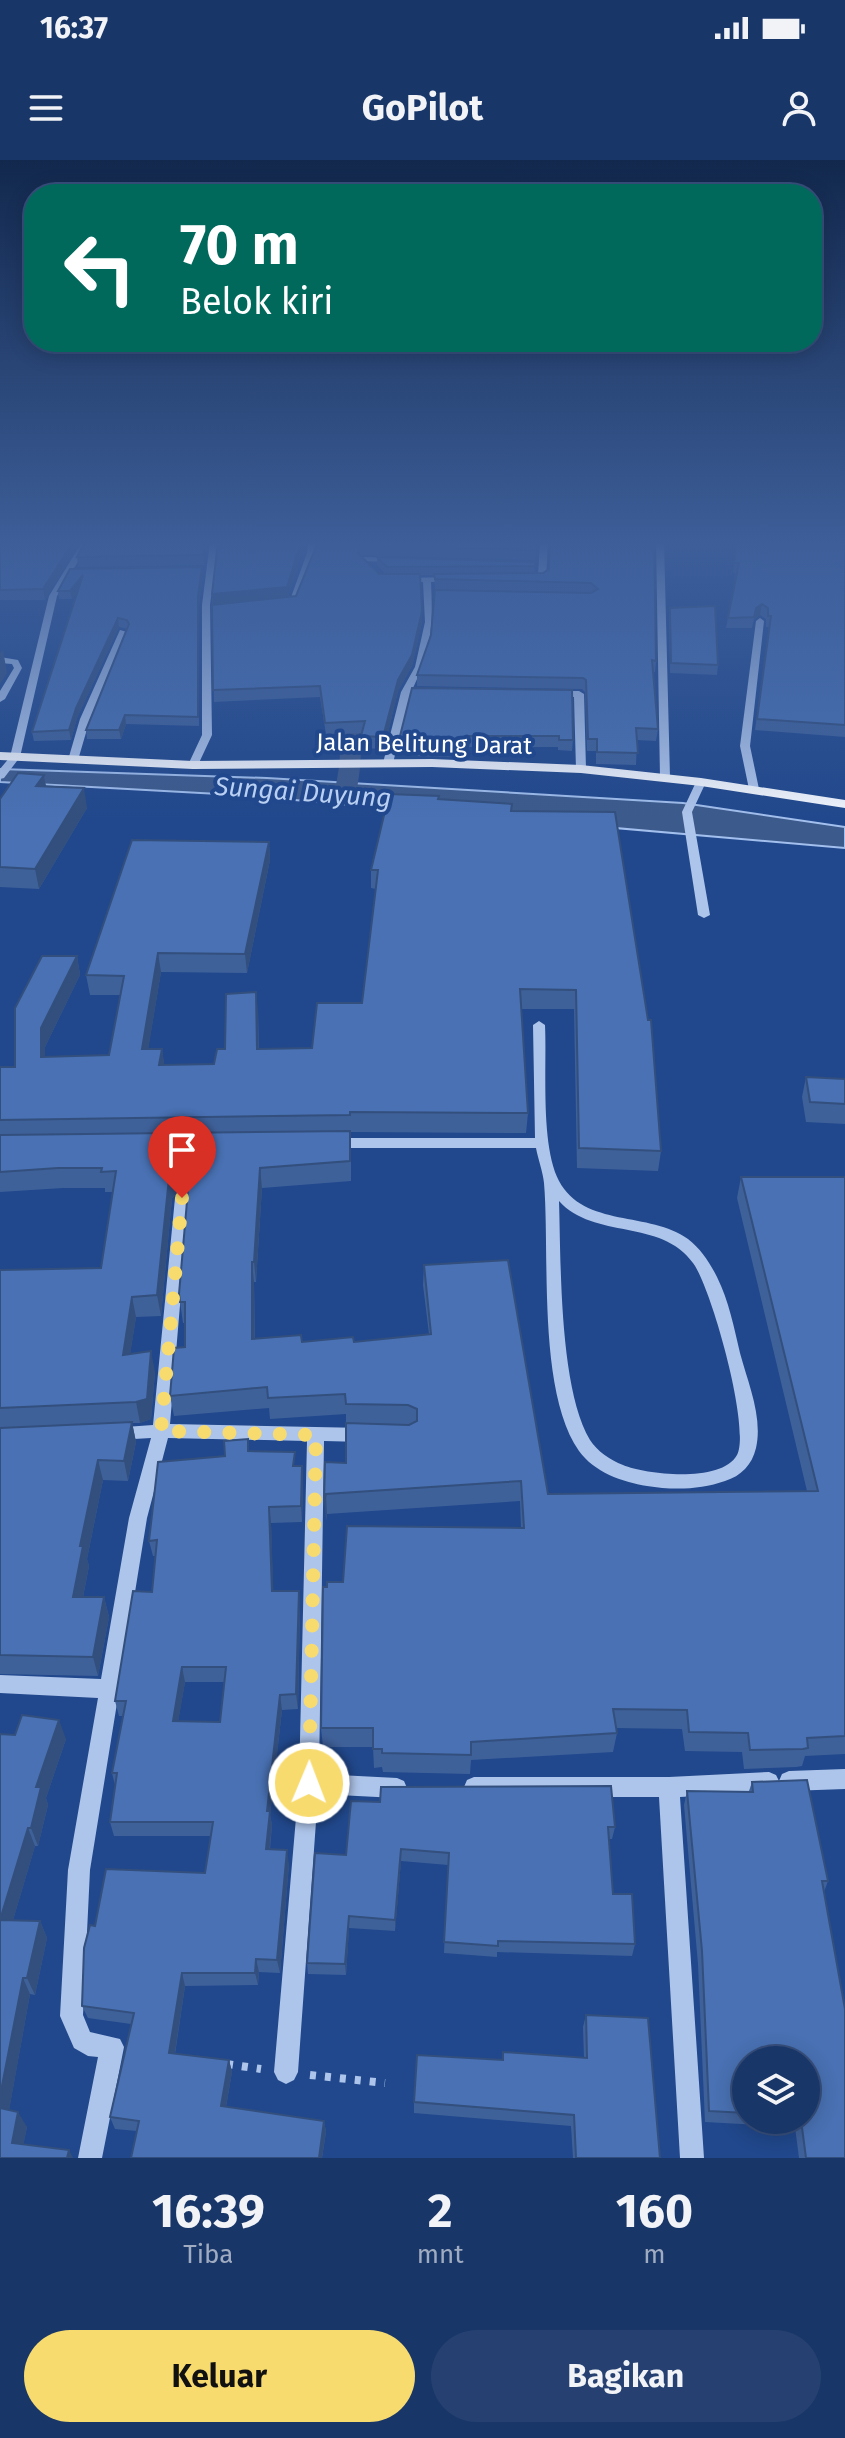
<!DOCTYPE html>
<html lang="id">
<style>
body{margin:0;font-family:"Fira Sans",sans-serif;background:#264171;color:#f1f3f6;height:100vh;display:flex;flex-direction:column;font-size:30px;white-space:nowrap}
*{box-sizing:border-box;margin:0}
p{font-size:26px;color:#9fabc0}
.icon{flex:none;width:44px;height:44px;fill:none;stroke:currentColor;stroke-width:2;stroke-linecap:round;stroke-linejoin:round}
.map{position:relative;height:1998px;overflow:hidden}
.sheet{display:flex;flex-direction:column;background:#193669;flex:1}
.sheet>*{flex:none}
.top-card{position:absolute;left:24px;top:24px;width:798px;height:168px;border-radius:32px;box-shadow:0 4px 20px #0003,0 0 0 2px #37507d;background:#00695c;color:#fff;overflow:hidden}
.tools{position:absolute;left:732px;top:1886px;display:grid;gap:16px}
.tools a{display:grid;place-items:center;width:88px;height:88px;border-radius:50%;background:#193669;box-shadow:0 4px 20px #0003,0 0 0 2px #37507d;font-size:40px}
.pin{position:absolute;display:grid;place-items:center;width:68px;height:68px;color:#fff;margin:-82px -34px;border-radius:50% 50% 50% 0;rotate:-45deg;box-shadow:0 0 8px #0007}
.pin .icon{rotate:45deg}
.me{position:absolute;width:88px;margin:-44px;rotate:1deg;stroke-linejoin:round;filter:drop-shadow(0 0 6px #0008)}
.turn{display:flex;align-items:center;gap:28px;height:168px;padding:0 24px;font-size:36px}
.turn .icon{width:104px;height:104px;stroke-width:2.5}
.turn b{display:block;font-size:56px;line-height:68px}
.eta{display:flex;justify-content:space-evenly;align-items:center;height:136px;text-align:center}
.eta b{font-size:48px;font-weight:700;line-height:56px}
.cta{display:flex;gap:16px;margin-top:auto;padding:16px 24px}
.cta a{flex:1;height:92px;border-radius:48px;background:#f8db6f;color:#111;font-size:32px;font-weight:700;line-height:92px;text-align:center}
.cta a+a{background:#264171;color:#f1f3f6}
.status{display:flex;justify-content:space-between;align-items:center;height:56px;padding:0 40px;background:#193669;direction:ltr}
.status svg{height:22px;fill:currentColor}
header{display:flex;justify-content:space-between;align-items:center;height:104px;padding:0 24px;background:#193669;font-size:36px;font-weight:700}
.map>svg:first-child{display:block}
</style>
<div class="status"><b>16:37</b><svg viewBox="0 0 49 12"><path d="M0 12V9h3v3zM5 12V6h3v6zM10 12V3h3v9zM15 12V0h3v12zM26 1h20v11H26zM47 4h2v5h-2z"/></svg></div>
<header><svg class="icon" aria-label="menu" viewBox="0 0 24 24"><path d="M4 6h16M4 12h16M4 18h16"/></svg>GoPilot<svg class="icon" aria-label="person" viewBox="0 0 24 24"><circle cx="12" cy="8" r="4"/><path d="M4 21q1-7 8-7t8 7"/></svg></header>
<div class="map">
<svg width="845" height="1998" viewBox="0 0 845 1998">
<rect width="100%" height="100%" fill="#21488c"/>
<!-- water -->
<path fill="#3d5a8c" stroke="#a2bfed" stroke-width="2" d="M 0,609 L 267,618 L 683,643 L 845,667 L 845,688 L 237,635 L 0,622 Z"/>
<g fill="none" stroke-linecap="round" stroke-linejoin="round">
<!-- canal -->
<path fill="#3d5a8c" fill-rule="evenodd" d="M 337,531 L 344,533 C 365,566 363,597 356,634 L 345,641 L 334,634 C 342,599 344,570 327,537 Z"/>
<!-- path -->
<path stroke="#aec5eb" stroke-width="8" stroke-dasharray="6 9" stroke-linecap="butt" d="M 227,1904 L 261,1909
M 310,1915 L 385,1923"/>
<!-- minor -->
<path fill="#aec5eb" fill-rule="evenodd" d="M 82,382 L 90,382 L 57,436 L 20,597 L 4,618 L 0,619 L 0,609 L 10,597 L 49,436 Z
M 210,382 L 218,382 L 210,445 L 212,575 L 198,605 L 193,608 L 188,605 L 202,575 L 202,445 Z
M 308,382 L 316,382 L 315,393 L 297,442 L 276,446 L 276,442 L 290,440 L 307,393 Z
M 540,382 L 548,382 L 546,418 L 529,421 L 529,417 L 538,416 Z
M 656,382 L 664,382 L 670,617 L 665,620 L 660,617 Z
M 363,397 L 395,398 L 399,400 L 395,402 L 360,401 L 359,399 Z
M 454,417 L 455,419 L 451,421 L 431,422 C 433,465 432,490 412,530 L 430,530 L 435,533 L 430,536 L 410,535 L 393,603 L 385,605 L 383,603 L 401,532 L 415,507 L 425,462 L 423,422 L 404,422 L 400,420 L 404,418 Z
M 760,458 L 764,461 L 750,586 L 759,629 L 754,632 L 749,629 L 740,586 L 756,461 Z
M 120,470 L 127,472 L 90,559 L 78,600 L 70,602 L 68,600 L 80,559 Z
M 0,497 L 18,500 L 22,508 L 5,539 L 0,542 L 0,531 L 14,508 L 12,504 L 0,503 Z
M 579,531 L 584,534 L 586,609 L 581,612 L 576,609 L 574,537 L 555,537 L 550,534 L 555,531 Z
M 701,619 L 706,622 L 692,652 L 710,755 L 704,758 L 698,755 L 682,652 L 696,622 Z
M 539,861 L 545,865 C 547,907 540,985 559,1021 C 584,1068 650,1051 688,1079 C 701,1089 710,1103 717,1117 C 729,1141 734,1168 740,1193 C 748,1223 763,1257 756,1288 C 752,1305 741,1316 725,1321 C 700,1330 672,1330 647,1326 C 622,1322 594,1312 579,1291 C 537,1231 550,1094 544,1023 C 543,1012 538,999 536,988 L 332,988 L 325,983 L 332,978 L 535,978 L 533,865 ZM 559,1041 C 594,1080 661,1058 693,1103 C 711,1127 751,1268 737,1295 C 722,1323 647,1315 623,1305 C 610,1300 597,1291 590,1280 C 559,1228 561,1102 559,1041 Z
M 182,1033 L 189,1038 L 170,1264 L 364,1268 L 370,1270 L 372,1275 L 370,1280 L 364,1282 L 324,1281 L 319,1614 L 397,1618 L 404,1621 L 407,1628 L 404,1635 L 397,1638 L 318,1634 L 298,1912 L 294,1920 L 286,1924 L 278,1920 L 274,1912 L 299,1623 L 307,1281 L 168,1278 L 147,1358 L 90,1710 L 83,1855 L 90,1872 L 120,1879 L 124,1887 L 102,1998 L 78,1998 L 98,1897 L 88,1896 L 74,1888 L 60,1856 L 68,1710 L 98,1538 L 0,1533 L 0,1515 L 101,1519 L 129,1358 L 151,1278 L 117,1280 L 111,1278 L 109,1273 L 111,1268 L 153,1265 L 175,1038 Z
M 845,1609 L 845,1629 L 789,1631 L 782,1628 L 779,1622 L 776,1629 L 769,1632 L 680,1637 L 704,1998 L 680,1998 L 659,1637 L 474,1637 L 467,1634 L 464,1627 L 467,1620 L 474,1617 L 669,1617 L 769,1612 L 776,1615 L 779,1621 L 782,1614 L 789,1611 Z"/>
<!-- major -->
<path fill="#f3f7fe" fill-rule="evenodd" d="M 0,592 L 193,601 L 432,599 L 581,605 L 701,618 L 845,640 L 845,648 L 701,626 L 581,613 L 432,607 L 193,609 L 0,600 Z"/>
</g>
<!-- wall -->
<path fill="#3f619a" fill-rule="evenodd" d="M 0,382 L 80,382 L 45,440 L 0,440 Z
M 208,382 L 204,405 L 78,407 L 77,397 Z
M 218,382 L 305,382 L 288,437 L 296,436 L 317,384 L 537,382 L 535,400 L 360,395 L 379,414 L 386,414 L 377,405 L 377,397 L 535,402 L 534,413 L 543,413 L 654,382 L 656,501 L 655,512 L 653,512 L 658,569 L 656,581 L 637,580 L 636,605 L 596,604 L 596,591 L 587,591 L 585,532 L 582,529 L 417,526 L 417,515 L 431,475 L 435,430 L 434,415 L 420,415 L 422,462 L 412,506 L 398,531 L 384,589 L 362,588 L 362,573 L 326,574 L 320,537 L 214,542 L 212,434 Z
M 736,382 L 845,382 L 845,577 L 755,570 L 769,467 L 766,467 L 766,459 L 760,455 L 754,459 L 752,468 L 726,468 L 737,413 L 733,413 Z
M 203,415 L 199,445 L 199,566 L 126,564 L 121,579 L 87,579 L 86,570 L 127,469 L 119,467 L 77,558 L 71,580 L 34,581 L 32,572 L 78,432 L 72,439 L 59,439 L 58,431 Z
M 670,448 L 718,505 L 717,515 L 670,513 L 669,457 Z
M 412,528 L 573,580 L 572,591 L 558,590 L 558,587 L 466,587 L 465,597 L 411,596 L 411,590 L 399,590 L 399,580 Z
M 44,615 L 46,626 L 87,648 L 39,729 L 0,727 L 0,639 Z
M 439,640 L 512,644 L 512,651 L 661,991 L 658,1011 L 577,1008 L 574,849 L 521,849 L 528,953 L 526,973 L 351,972 L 351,1021 L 262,1028 L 256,1122 L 254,1122 L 255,1179 L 302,1182 L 354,1182 L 429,1174 L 423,1125 L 424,1105 L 548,1334 L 807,1331 L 737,1038 L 741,1017 L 845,1017 L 845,1594 L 805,1596 L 802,1606 L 796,1607 L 744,1609 L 742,1592 L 685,1591 L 682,1569 L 616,1568 L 617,1573 L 613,1592 L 471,1600 L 470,1614 L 383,1612 L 382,1607 L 374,1608 L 373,1587 L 323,1587 L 321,1568 L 327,1427 L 521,1368 L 520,1341 L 327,1354 L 326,1361 L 325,1302 L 346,1303 L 346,1254 L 270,1259 L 269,1248 L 174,1256 L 170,1236 L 185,1187 L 185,1163 L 183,1163 L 180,1142 L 188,1035 L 182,1030 L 172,1038 L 161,1156 L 136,1157 L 130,1194 L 155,1212 L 151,1259 L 140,1263 L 132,1263 L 136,1282 L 128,1321 L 103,1320 L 87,1399 L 89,1406 L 83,1437 L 104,1437 L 109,1457 L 98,1516 L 0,1514 L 0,1110 L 101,1108 L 113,1032 L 105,1032 L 105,1028 L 63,1028 L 0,1032 L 0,907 L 15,907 L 77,796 L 80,815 L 45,887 L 45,897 L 109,895 L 120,835 L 90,835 L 86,815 L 269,682 L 270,700 L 247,813 L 161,812 L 148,889 L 162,889 L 164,905 L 214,904 L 225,889 L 258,851 L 259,889 L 312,888 L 362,843 L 376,729 L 371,728 L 371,710 Z
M 806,917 L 845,919 L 845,964 L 806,962 L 802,937 Z
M 249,1291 L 296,1306 L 302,1306 L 303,1322 L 302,1362 L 271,1363 L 273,1431 L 300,1447 L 298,1549 L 282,1550 L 270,1655 L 272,1665 L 270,1689 L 289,1704 L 280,1813 L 259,1812 L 258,1825 L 185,1826 L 175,1894 L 229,1900 L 232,1912 L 226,1947 L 324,1961 L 326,1972 L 322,1998 L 131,1998 L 137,1971 L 115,1969 L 110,1957 L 131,1864 L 88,1858 L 82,1846 L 95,1766 L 205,1713 L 211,1676 L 114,1676 L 110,1662 L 115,1625 L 112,1613 L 123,1556 L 119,1556 L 115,1541 L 152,1432 L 155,1396 L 153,1396 L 149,1381 L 225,1296 ZM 185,1522 L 224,1522 L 220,1562 L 178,1561 Z
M 0,1574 L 66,1579 L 46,1638 L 48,1645 L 38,1686 L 35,1686 L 13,1760 L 40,1761 L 47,1778 L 35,1835 L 30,1834 L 9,1950 L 27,1967 L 23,1985 L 0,1998 Z
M 752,1622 L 828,1721 L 824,1732 L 845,1998 L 799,1998 L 795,1967 L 705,1962 L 698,1804 L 684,1645 L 687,1631 L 749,1631 ZM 746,1900 L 806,1960 L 746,1960 Z
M 351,1641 L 615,1667 L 612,1679 L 609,1679 L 613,1734 L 635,1784 L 632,1796 L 497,1792 L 497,1797 L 444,1793 L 448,1705 L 401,1701 L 395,1771 L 349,1768 L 346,1815 L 308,1814 L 307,1803 L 346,1695 Z
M 586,1855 L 660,1998 L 573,1998 L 571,1966 L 414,1953 L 414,1942 L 502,1900 L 584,1898 L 583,1867 Z"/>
<!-- shaded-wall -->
<path fill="#334f7d" d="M 73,382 L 80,382 L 45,440 L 43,429 Z
M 205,382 L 208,382 L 204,405 L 203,395 Z
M 301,382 L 305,382 L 288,437 L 213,445 L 212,434 Z
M 202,407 L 203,415 L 199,445 L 199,566 L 198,436 Z
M 83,415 L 84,424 L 72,439 L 70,431 Z
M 762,444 L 760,455 L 754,459 L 752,468 L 756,448 Z
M 422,451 L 422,462 L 412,506 L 398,531 L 384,589 L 383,577 L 398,520 Z
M 118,458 L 119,467 L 77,558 L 71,580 L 69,570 L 76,548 Z
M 3,490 L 7,513 L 0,524 L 0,493 Z
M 125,555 L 126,564 L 121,579 L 119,570 Z
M 44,615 L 47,634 L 36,626 Z
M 84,628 L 87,648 L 39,729 L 35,709 Z
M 269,682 L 270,700 L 247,813 L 245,794 Z
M 158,793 L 161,812 L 145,909 L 142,889 Z
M 77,796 L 80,815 L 45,887 L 45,917 L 41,897 L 41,868 Z
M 256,832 L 258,851 L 259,909 L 257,889 Z
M 162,889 L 165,909 L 159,905 Z
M 260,1008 L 262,1028 L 256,1122 L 254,1102 Z
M 179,1010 L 182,1030 L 172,1038 L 161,1156 L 157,1135 L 169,1018 Z
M 252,1102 L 254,1122 L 255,1200 L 252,1179 Z
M 132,1137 L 136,1157 L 127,1215 L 123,1195 Z
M 151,1191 L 155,1212 L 151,1259 L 140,1263 L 136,1242 Z
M 132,1262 L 136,1282 L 128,1321 L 124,1301 Z
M 98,1300 L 103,1320 L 87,1399 L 89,1406 L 79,1457 L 73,1437 L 80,1386 Z
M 302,1306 L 303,1322 L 302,1362 L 301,1346 Z
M 326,1334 L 327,1354 L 326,1361 L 324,1341 Z
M 269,1347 L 271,1363 L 274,1447 L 272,1431 Z
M 299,1431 L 300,1447 L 298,1549 L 296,1534 Z
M 104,1437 L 109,1457 L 98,1516 L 93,1497 Z
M 182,1507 L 185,1522 L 176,1575 L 173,1561 Z
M 280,1535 L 282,1550 L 270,1655 L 272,1665 L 268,1703 L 266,1689 L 267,1651 Z
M 59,1560 L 66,1579 L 46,1638 L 48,1645 L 38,1686 L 31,1668 L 36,1627 Z
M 28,1668 L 35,1686 L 8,1777 L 0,1760 Z
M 401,1689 L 401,1701 L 395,1771 L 395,1760 Z
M 287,1690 L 289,1704 L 280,1813 L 277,1800 Z
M 349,1756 L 349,1768 L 346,1815 L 345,1804 Z
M 40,1761 L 47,1778 L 35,1835 L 27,1818 Z
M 256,1799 L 259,1812 L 258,1825 L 255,1813 Z
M 182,1813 L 185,1826 L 173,1905 L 169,1893 Z
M 23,1818 L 30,1834 L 7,1962 L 0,1951 L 0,1936 Z
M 229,1900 L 232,1912 L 224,1958 L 221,1946 Z
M 18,1952 L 27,1967 L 21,1997 L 12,1983 Z
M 324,1961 L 326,1972 L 322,1998 L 319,1998 Z
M 69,1990 L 73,1998 L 67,1998 Z"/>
<!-- building -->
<path fill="#4971b3" stroke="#334f7d" stroke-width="2" fill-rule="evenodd" d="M 0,382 L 73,382 L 43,429 L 0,430 Z
M 85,382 L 205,382 L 203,395 L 77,397 Z
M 218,382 L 301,382 L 287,427 L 212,434 Z
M 318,382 L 537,382 L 536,390 L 358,385 L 358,393 L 379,414 L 420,414 L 422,451 L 412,495 L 398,520 L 383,577 L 361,576 L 365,561 L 325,563 L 320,526 L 213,530 L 212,445 L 296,436 Z
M 550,382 L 654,382 L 656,501 L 652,500 L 658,569 L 636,568 L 638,593 L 597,592 L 597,579 L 588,579 L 586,520 L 583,518 L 417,515 L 431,475 L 435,430 L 591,433 L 598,429 L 591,423 L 435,419 L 434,414 L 543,413 L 549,409 Z
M 736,382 L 845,382 L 845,565 L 757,559 L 771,456 L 768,456 L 768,448 L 762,444 L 756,448 L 754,457 L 728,458 L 739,403 L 734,403 Z
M 377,397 L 535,402 L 535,406 L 387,407 Z
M 202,407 L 198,436 L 198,557 L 125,555 L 119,570 L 86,570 L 129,464 L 127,460 L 118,458 L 76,548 L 69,570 L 32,572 L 83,415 L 70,431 L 58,431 L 70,409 Z
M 715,446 L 718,505 L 671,503 L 670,448 Z
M 412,528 L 572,530 L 573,580 L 559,580 L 559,576 L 466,576 L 465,587 L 411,586 L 411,580 L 399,580 Z
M 18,613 L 44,615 L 36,626 L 84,628 L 35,709 L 0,707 L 0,639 Z
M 389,634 L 439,636 L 438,639 L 512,644 L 511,651 L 615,652 L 648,860 L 651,860 L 661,991 L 579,988 L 576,830 L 520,829 L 528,953 L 350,952 L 350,955 L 0,960 L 0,907 L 15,907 L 15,848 L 42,796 L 77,796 L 41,868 L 41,897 L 109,895 L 124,816 L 86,815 L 132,680 L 269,682 L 245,794 L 158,793 L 142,889 L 162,889 L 159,905 L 214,904 L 217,889 L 225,889 L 226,834 L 256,832 L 257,889 L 312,888 L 317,843 L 362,843 L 378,710 L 371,710 Z
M 806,917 L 845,919 L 845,944 L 810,942 Z
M 350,971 L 350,1001 L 260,1008 L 254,1102 L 252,1102 L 252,1179 L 301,1175 L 302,1182 L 353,1177 L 354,1182 L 431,1174 L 424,1105 L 508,1100 L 548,1334 L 818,1331 L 741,1017 L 845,1017 L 845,1576 L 807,1578 L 808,1588 L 803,1589 L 750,1590 L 748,1573 L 689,1572 L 687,1550 L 613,1549 L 617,1573 L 471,1582 L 471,1595 L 382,1593 L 382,1589 L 373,1589 L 373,1568 L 321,1568 L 323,1427 L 327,1427 L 327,1422 L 343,1422 L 347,1366 L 524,1368 L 521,1321 L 326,1334 L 324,1341 L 325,1302 L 346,1303 L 346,1263 L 409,1265 L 417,1261 L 417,1249 L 408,1245 L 346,1244 L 345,1234 L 268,1238 L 267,1227 L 170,1236 L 174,1188 L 185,1187 L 185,1142 L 180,1142 L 179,1134 L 189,1018 L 179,1010 L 169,1018 L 157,1135 L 132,1137 L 123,1195 L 151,1191 L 147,1239 L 136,1242 L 0,1248 L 0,1110 L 101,1108 L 116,1011 L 101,1012 L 102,1008 L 58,1008 L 0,1012 L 0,975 Z
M 132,1262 L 124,1301 L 98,1300 L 80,1386 L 83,1386 L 73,1437 L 104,1437 L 93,1497 L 0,1495 L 0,1268 Z
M 248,1279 L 248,1291 L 295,1292 L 293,1306 L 302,1306 L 301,1346 L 269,1347 L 272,1431 L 299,1431 L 296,1534 L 280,1535 L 267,1651 L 270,1651 L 266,1689 L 287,1690 L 277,1800 L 256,1799 L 255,1813 L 182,1813 L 169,1893 L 229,1900 L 221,1946 L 324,1961 L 319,1998 L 131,1998 L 139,1961 L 110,1957 L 134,1853 L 82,1846 L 84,1788 L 90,1765 L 95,1766 L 106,1709 L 205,1713 L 213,1662 L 110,1662 L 117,1613 L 112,1613 L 126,1541 L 115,1541 L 133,1431 L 152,1432 L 157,1380 L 149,1381 L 158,1302 L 225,1296 L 224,1281 ZM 182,1507 L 226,1507 L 220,1562 L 173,1561 Z
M 22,1555 L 59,1560 L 36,1627 L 41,1627 L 31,1668 L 28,1668 L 0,1760 L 40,1761 L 27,1818 L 23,1818 L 0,1936 L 0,1574 L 15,1575 Z
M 807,1620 L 828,1721 L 822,1721 L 845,1849 L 845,1998 L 806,1998 L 801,1960 L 806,1960 L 806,1900 L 746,1900 L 746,1953 L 709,1951 L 702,1791 L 687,1631 L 753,1632 L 752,1622 Z
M 611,1626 L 615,1667 L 608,1667 L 613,1734 L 632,1734 L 635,1784 L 498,1781 L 498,1786 L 444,1782 L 449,1693 L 401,1689 L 395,1760 L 349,1756 L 345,1804 L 307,1803 L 315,1693 L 346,1695 L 351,1641 L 380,1642 L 381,1627 Z
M 586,1855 L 648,1858 L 660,1998 L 576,1998 L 574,1955 L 414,1942 L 417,1895 L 503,1900 L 503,1892 L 587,1898 Z
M 0,1948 L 18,1952 L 12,1983 L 69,1990 L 67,1998 L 0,1998 Z"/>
<!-- sky -->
<linearGradient id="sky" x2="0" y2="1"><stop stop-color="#12284d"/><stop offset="0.58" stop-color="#3d5e99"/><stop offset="1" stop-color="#3d5e99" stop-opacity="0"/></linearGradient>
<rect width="845" height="661" fill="url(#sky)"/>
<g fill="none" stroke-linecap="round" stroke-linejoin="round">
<!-- route -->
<path stroke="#f8db6f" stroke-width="14" stroke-dasharray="0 25.2" d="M 182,1038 L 161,1271 L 316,1275 L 309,1623"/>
</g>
<g text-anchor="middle" stroke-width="8" stroke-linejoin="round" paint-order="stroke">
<!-- far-street labels -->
<g font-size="24" fill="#fff" stroke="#21488c">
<text transform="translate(424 584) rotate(1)" y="8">Jalan Belitung Darat</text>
</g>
<!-- far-water labels -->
<g font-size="26" font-style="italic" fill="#bad0f3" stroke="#21488c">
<text transform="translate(303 632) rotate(4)" y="9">Sungai Duyung</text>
</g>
</g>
</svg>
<div class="tools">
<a><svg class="icon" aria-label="layers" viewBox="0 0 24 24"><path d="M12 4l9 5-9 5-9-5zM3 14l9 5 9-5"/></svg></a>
</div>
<div class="pin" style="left:182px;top:1038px;background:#d93025"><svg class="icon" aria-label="arrive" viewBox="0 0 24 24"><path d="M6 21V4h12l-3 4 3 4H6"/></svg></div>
<svg class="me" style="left:309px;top:1623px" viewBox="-20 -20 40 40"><circle r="17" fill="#f8db6f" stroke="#fff" stroke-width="3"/><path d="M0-11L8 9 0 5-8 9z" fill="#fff"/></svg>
<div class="top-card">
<div class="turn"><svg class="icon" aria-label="left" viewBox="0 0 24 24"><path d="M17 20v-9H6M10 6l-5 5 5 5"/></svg><div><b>70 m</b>Belok kiri</div></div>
</div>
</div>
<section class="sheet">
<div class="eta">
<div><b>16:39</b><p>Tiba</p></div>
<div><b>2</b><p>mnt</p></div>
<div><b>160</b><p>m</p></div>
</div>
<div class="cta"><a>Keluar</a><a>Bagikan</a></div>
</section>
